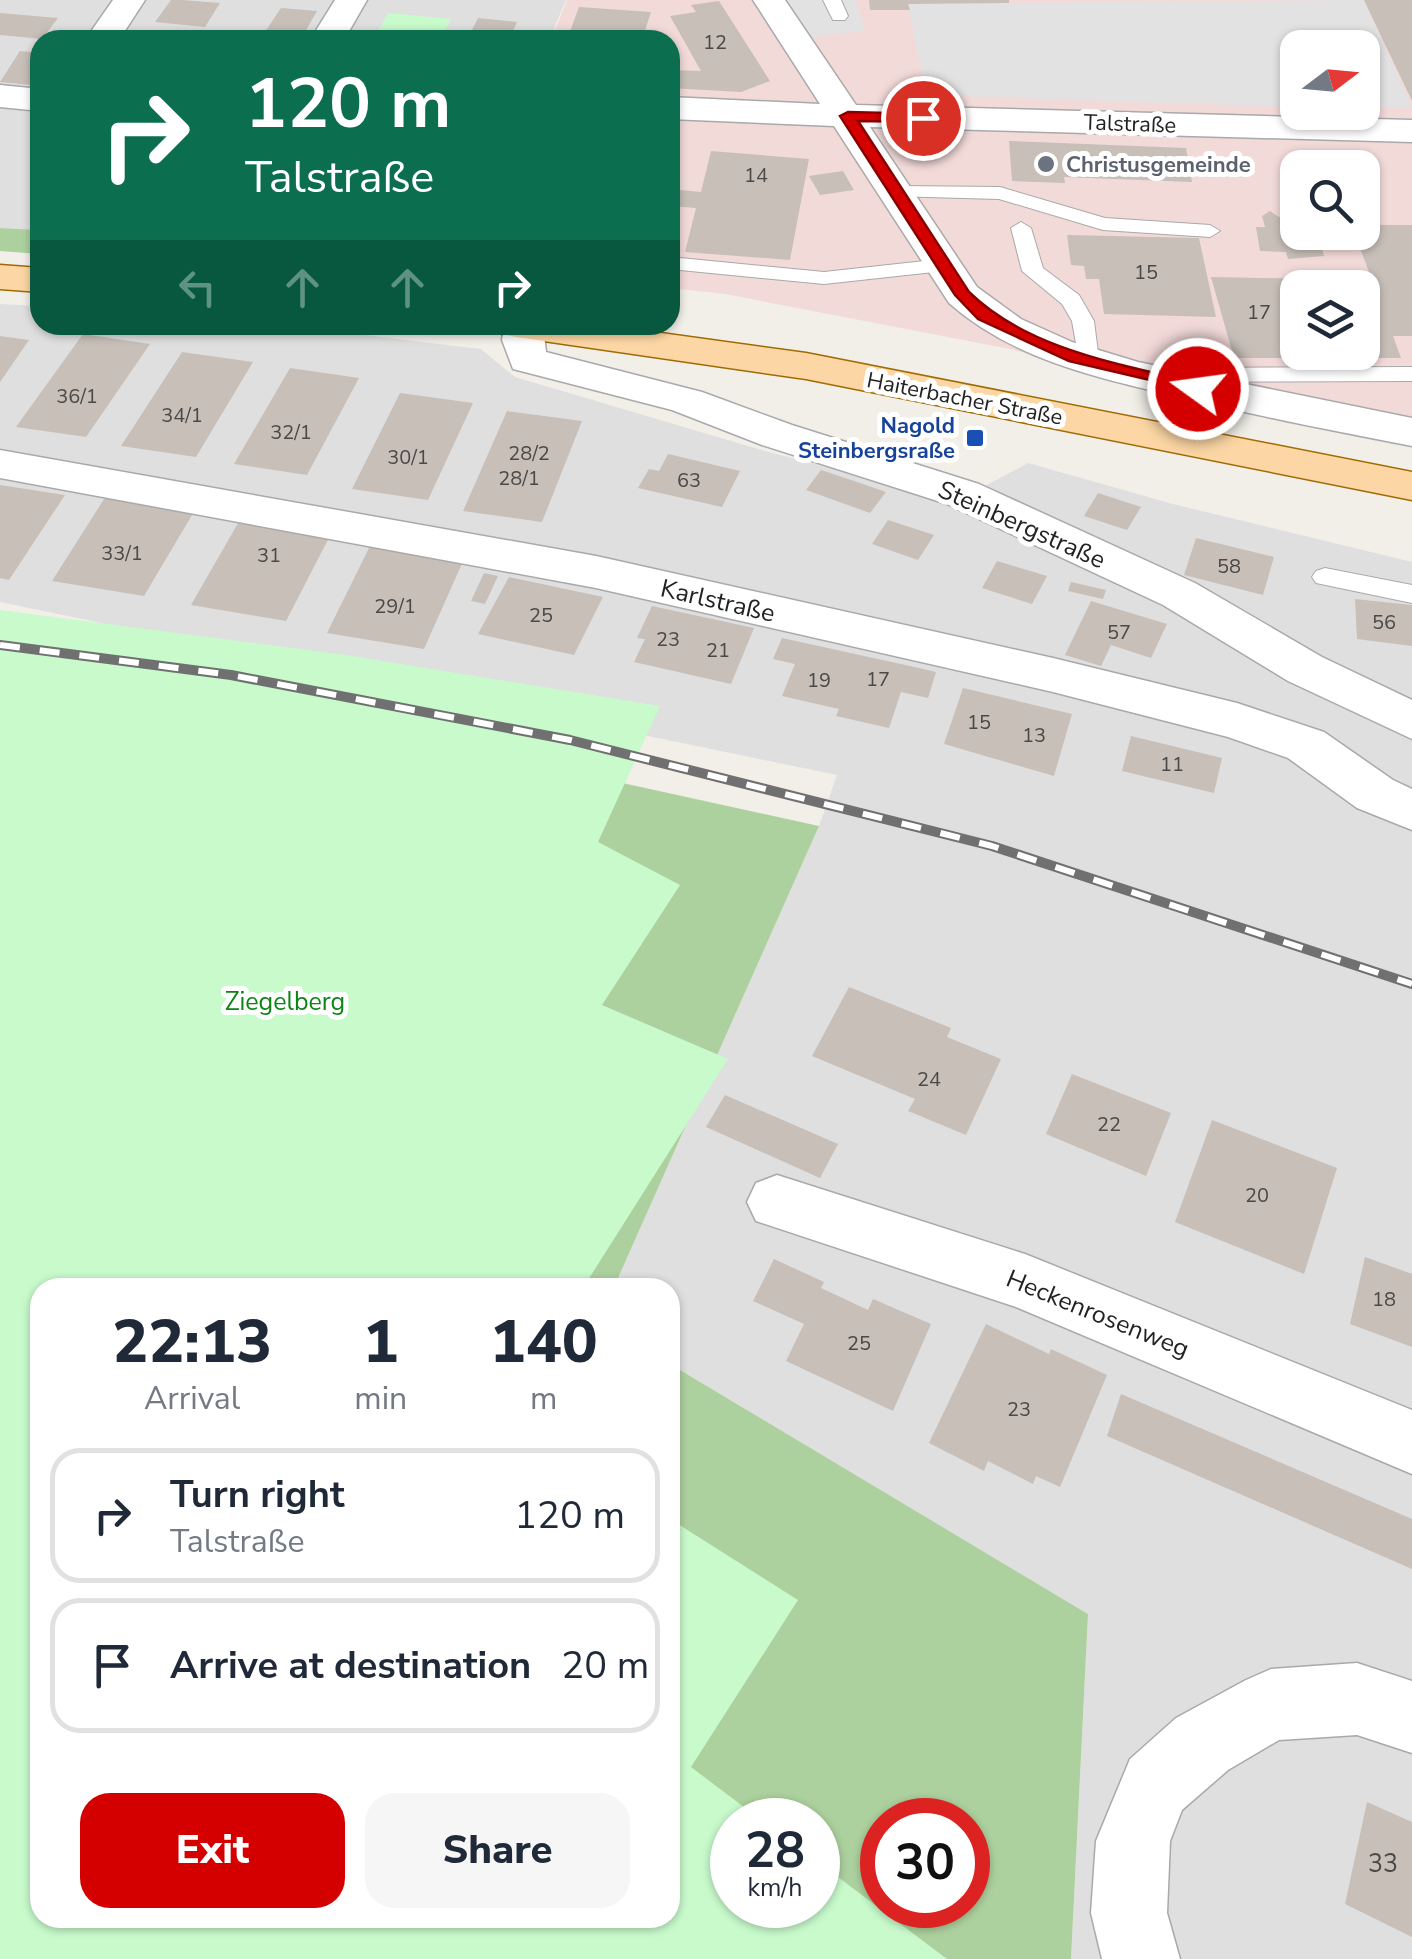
<!DOCTYPE html>
<meta charset="utf-8">
<style>
body{margin:0;font-family:"Nunito Sans",sans-serif;background:#f6f6f7;color:#1f2937;height:100vh;display:flex;flex-direction:column;font-size:38px;white-space:nowrap}
*{box-sizing:border-box;margin:0}
p{font-size:32px;color:#747a83}
.icon{flex:none;width:55px;height:55px;fill:none;stroke:currentColor;stroke-width:2;stroke-linecap:round;stroke-linejoin:round}
.map{position:relative;flex:1;overflow:hidden}
.drawer{position:absolute;left:30px;top:1278px;width:650px;height:650px;display:flex;flex-direction:column;background:#fff;border-radius:30px;box-shadow:0 2px 8px #0004}
.drawer>*{flex:none}
.banner{position:absolute;left:30px;top:30px;width:650px;height:305px;border-radius:30px;box-shadow:0 2px 8px #0004;background:#0b6e4f;color:#fff;overflow:hidden}
.needle{width:65px;rotate:74deg}
.tools{position:absolute;left:1280px;top:30px;display:grid;gap:20px}
.tools a{display:grid;place-items:center;width:100px;height:100px;border-radius:20px;background:#fff;box-shadow:0 2px 8px #0004;font-size:50px}
.speed{position:absolute;left:710px;top:1798px;display:flex;gap:20px;font-size:50px;font-weight:700;text-align:center}
.speed>*{display:grid;place-content:center;width:130px;height:130px;border-radius:50%;background:#fff;box-shadow:0 2px 8px #0004;line-height:1}
.speed small{font-size:25px;font-weight:400}
.speed .limit{border:15px solid #d22;background:#fff;color:#111}
.pin{position:absolute;display:grid;place-items:center;width:85px;height:85px;color:#fff;margin:-42px;border:5px solid #fff;border-radius:50%;box-shadow:0 2px 10px #0007}
.me{position:absolute;width:110px;margin:-55px;rotate:284deg;stroke-linejoin:round;filter:drop-shadow(0 0 8px #0008)}
.turn{display:flex;align-items:center;gap:35px;height:210px;padding:0 50px;font-size:45px}
.turn .icon{width:130px;height:130px;stroke-width:2.5}
.turn b{display:block;font-size:70px;line-height:85px}
.lanes{display:flex;align-items:center;height:95px;padding:0 50px;background:#0003;justify-content:center;gap:50px;direction:ltr}
.lanes .off{opacity:.35}
.eta{display:flex;justify-content:space-evenly;align-items:center;height:170px;text-align:center}
.eta b{font-size:60px;font-weight:800;line-height:70px}
.cta{display:flex;gap:20px;margin-top:auto;padding:20px 50px}
.cta a{flex:1;height:115px;border-radius:30px;background:#d40000;color:#fff;font-size:40px;font-weight:800;line-height:115px;text-align:center}
.cta a+a{background:#f6f6f7;color:#1f2937}
ul{padding:0;list-style:none}
li{display:flex;align-items:center;gap:30px;height:135px;margin:0 20px 15px;padding:0 30px;border:5px solid #e0e1e3;border-radius:30px}
li div{flex:1}
li b{display:block;font-size:38px}
li em{font-style:normal}
.map>svg:first-child{display:block}
</style>
<div class="map">
<svg width="1412" height="1959" viewBox="0 0 1412 1959">
<rect width="100%" height="100%" fill="#f2efe9"/>
<!-- residential -->
<path fill="#e0dfdf" d="M 0,0 L 566,0 L 549,40 L 40,40 L 40,230 L 0,228 Z
M 0,304 L 40,306 L 40,325 L 282,325 L 481,349 L 515,377 L 768,452 L 959,500 L 1028,463 L 1173,504 L 1412,562 L 1412,1959 L 1071,1959 L 1088,1614 L 670,1364 L 670,1288 L 614,1287 L 819,826 L 837,775 L 0,602 Z"/>
<!-- commercial -->
<path fill="#f2dad9" fill-rule="evenodd" d="M 567,0 L 1412,0 L 1412,446 L 1285,423 L 1010,349 L 725,294 L 670,288 L 670,40 L 551,40 ZM 1298,48 L 1362,48 L 1362,112 L 1298,112 ZM 1298,168 L 1362,168 L 1362,232 L 1298,232 ZM 1298,288 L 1362,288 L 1362,352 L 1298,352 Z"/>
<!-- forest -->
<path fill="#add19e" fill-rule="evenodd" d="M 0,228 L 40,230 L 40,254 L 0,251 Z
M 0,680 L 312,715 L 819,826 L 614,1287 L 40,1288 L 40,1918 L 670,1918 L 670,1364 L 1088,1614 L 1071,1959 L 0,1959 ZM 732,1820 L 818,1820 L 818,1905 L 732,1905 ZM 882,1820 L 968,1820 L 968,1905 L 882,1905 Z"/>
<!-- park -->
<path fill="#c8facc" d="M 388,13 L 451,19 L 440,40 L 373,40 Z
M 0,610 L 346,655 L 660,706 L 598,842 L 680,885 L 602,1005 L 728,1059 L 588,1280 L 590,1287 L 40,1288 L 40,1918 L 670,1918 L 670,1519 L 798,1600 L 691,1767 L 761,1820 L 732,1820 L 732,1905 L 818,1905 L 818,1862 L 947,1959 L 0,1959 Z"/>
<!-- parking -->
<path fill="#e2e2e2" d="M 782,0 L 855,0 L 865,30 L 807,38 Z
M 1364,0 L 1412,107 L 1363,108 L 1362,48 L 1298,48 L 1297,107 L 926,95 L 908,4 Z"/>
<!-- building -->
<path fill="#c7bfb8" fill-rule="evenodd" d="M 171,0 L 182,0 L 220,3 L 205,27 L 155,22 Z
M 869,0 L 1009,0 L 1009,3 L 908,4 L 910,10 L 870,10 Z
M 1364,0 L 1412,0 L 1412,101 Z
M 719,1 L 770,81 L 741,92 L 670,88 L 670,70 L 701,71 L 670,16 L 696,12 L 691,5 Z
M 579,7 L 651,12 L 642,40 L 567,40 Z
M 281,8 L 317,11 L 301,39 L 263,35 Z
M 0,13 L 58,18 L 42,39 L 0,35 Z
M 478,18 L 517,22 L 509,40 L 467,40 Z
M 20,51 L 40,53 L 40,86 L 0,82 Z
M 1009,141 L 1186,148 L 1192,182 L 1064,177 L 1065,183 L 1012,181 Z
M 711,151 L 809,159 L 790,260 L 685,252 L 696,208 L 670,206 L 670,189 L 701,192 Z
M 843,171 L 854,190 L 820,195 L 809,176 Z
M 1270,211 L 1279,217 L 1298,217 L 1298,232 L 1318,232 L 1324,256 L 1288,259 L 1286,252 L 1260,251 L 1256,227 L 1265,227 L 1262,216 Z
M 1362,225 L 1412,225 L 1412,336 L 1393,336 L 1401,358 L 1234,358 L 1211,277 L 1372,280 L 1354,232 L 1362,232 ZM 1298,288 L 1362,288 L 1362,352 L 1298,352 Z
M 1067,235 L 1199,238 L 1216,317 L 1104,314 L 1099,279 L 1086,279 L 1084,266 L 1071,265 Z
M 83,334 L 150,344 L 86,437 L 16,427 Z
M 0,336 L 29,340 L 0,382 Z
M 182,352 L 253,362 L 196,457 L 121,446 Z
M 290,368 L 359,378 L 307,475 L 234,464 Z
M 400,393 L 473,403 L 428,500 L 352,489 Z
M 507,411 L 582,421 L 542,522 L 463,511 Z
M 668,454 L 740,471 L 722,507 L 638,488 L 649,469 L 659,471 Z
M 821,470 L 860,483 L 886,492 L 870,513 L 806,490 Z
M 0,485 L 65,495 L 9,580 L 0,578 Z
M 1098,493 L 1141,507 L 1127,530 L 1084,516 Z
M 106,496 L 195,510 L 144,596 L 52,581 Z
M 241,518 L 332,532 L 286,621 L 191,605 Z
M 888,520 L 934,535 L 918,560 L 872,544 Z
M 1196,538 L 1274,557 L 1263,595 L 1184,575 Z
M 371,544 L 464,559 L 424,649 L 327,633 Z
M 997,561 L 1047,576 L 1032,604 L 982,588 Z
M 484,573 L 498,576 L 485,604 L 471,601 Z
M 509,577 L 603,597 L 574,655 L 478,634 Z
M 1071,582 L 1106,590 L 1103,599 L 1068,591 Z
M 1355,599 L 1412,605 L 1412,646 L 1357,639 Z
M 1091,601 L 1167,624 L 1151,658 L 1111,645 L 1101,666 L 1065,655 Z
M 652,606 L 754,628 L 731,684 L 634,662 L 645,639 L 637,638 Z
M 782,638 L 910,666 L 936,672 L 928,698 L 901,692 L 889,728 L 836,716 L 839,709 L 782,696 L 795,664 L 773,659 Z
M 963,688 L 1072,714 L 1054,776 L 944,744 Z
M 1131,736 L 1222,758 L 1214,793 L 1122,771 Z
M 849,987 L 951,1028 L 947,1037 L 1001,1059 L 966,1135 L 908,1111 L 915,1099 L 812,1056 Z
M 1072,1074 L 1171,1113 L 1146,1176 L 1046,1134 Z
M 725,1095 L 838,1144 L 820,1178 L 706,1127 Z
M 1212,1120 L 1337,1168 L 1304,1274 L 1175,1222 Z
M 1365,1257 L 1412,1274 L 1412,1347 L 1350,1324 Z
M 774,1259 L 824,1282 L 821,1288 L 868,1310 L 873,1299 L 931,1324 L 893,1411 L 786,1361 L 804,1324 L 753,1301 Z
M 986,1324 L 1049,1354 L 1051,1349 L 1107,1375 L 1060,1487 L 1036,1476 L 1033,1484 L 988,1461 L 984,1471 L 929,1443 Z
M 1121,1394 L 1412,1519 L 1412,1569 L 1107,1436 Z
M 1367,1802 L 1412,1822 L 1412,1937 L 1345,1904 Z"/>
<g fill="none" stroke-linecap="round" stroke-linejoin="round">
<defs>
<path id="service" d="M 823,0 L 841,0 L 848,16 L 845,20 L 833,20 Z
M 897,186 L 1000,187 L 1105,218 L 1210,225 L 1220,231 L 1210,237 L 1103,230 L 999,199 L 890,196 L 887,192 Z
M 1021,222 L 1031,228 L 1043,268 L 1079,295 L 1094,321 L 1099,361 L 1096,366 L 1080,366 L 1072,321 L 1062,304 L 1022,271 L 1011,228 Z
M 670,257 L 824,272 L 943,259 L 954,265 L 943,271 L 824,284 L 670,269 Z
M 1412,367 L 1412,381 L 1165,382 L 1154,375 L 1165,368 Z
M 1325,568 L 1412,585 L 1412,603 L 1316,583 L 1312,577 L 1316,571 Z"/>
<path id="minor" d="M 113,0 L 145,0 L 119,40 L 85,40 Z
M 335,0 L 367,0 L 344,40 L 310,40 Z
M 753,0 L 785,0 L 856,105 L 1412,120 L 1412,142 L 870,127 L 977,287 L 1021,319 L 1072,342 L 1138,362 L 1412,418 L 1412,446 C 1334,431 1257,416 1180,397 C 1098,378 1014,360 949,303 L 834,126 L 670,119 L 670,97 L 820,104 Z
M 0,85 L 40,89 L 40,111 L 0,107 Z
M 543,325 L 546,352 L 702,392 L 792,425 L 979,484 L 1195,583 L 1322,657 L 1412,700 L 1412,739 L 1288,681 L 1163,605 L 947,504 L 762,445 L 672,410 L 513,369 L 502,340 L 504,326 Z
M 0,450 L 596,556 L 1053,658 L 1237,703 L 1324,732 L 1393,780 L 1412,789 L 1412,830 L 1357,808 L 1288,758 L 1228,737 L 1053,692 L 596,588 L 0,478 Z
M 777,1175 L 1025,1254 L 1412,1410 L 1412,1474 L 1016,1307 L 756,1221 L 747,1202 L 756,1183 Z
M 1357,1663 L 1412,1681 L 1412,1753 L 1357,1735 L 1279,1740 L 1228,1770 L 1182,1810 L 1170,1841 L 1167,1913 L 1180,1959 L 1102,1959 L 1091,1913 L 1096,1841 L 1130,1759 L 1176,1718 L 1246,1680 L 1271,1669 Z"/>
<path id="primary" d="M 0,265 L 40,268 L 40,292 L 0,289 Z
M 496,325 L 603,325 L 806,353 L 1412,472 L 1412,500 L 806,379 L 516,337 L 502,334 Z"/>
</defs>
<!-- service casing -->
<use href="#service" stroke="#a9a9a9" stroke-width="2"/>
<!-- minor casing -->
<use href="#minor" stroke="#a9a9a9" stroke-width="3"/>
<!-- primary casing -->
<use href="#primary" stroke="#a06b00" stroke-width="3"/>
<!-- service -->
<use href="#service" fill="#fff" fill-rule="evenodd"/>
<!-- minor -->
<use href="#minor" fill="#fff" fill-rule="evenodd"/>
<!-- primary -->
<use href="#primary" fill="#fcd6a4" fill-rule="evenodd"/>
<defs>
<path id="rail" d="M 0,645 L 231,675 L 570,740 L 992,846 L 1412,984"/>
</defs>
<!-- rail casing -->
<use href="#rail" stroke="#707070" stroke-width="10"/>
<!-- rail -->
<use href="#rail" stroke="#fff" stroke-width="6" stroke-dasharray="20" stroke-linecap="butt"/>
</g>
<!-- route -->
<path fill="#d40000" stroke="#8a0000" stroke-width="2.5" d="M 848,112 L 928,114 L 928,121 L 923,122 L 858,121 L 969,292 C 1029,351 1126,365 1205,385 L 1205,393 L 1069,361 L 978,319 L 955,295 L 840,116 Z"/>
<!-- markers -->
<circle fill="#6b7280" stroke="#fff" stroke-width="4" cx="1046" cy="164" r="10"/>
<rect fill="#1a4fb4" stroke="#fff" stroke-width="4" x="965" y="428" width="20" height="20" rx="5"/>
<g text-anchor="middle" stroke-width="10" stroke-linejoin="round" paint-order="stroke">
<!-- number labels -->
<g font-size="20" fill="#4b4948">
<text x="715" y="49">12</text>
<text x="756" y="182">14</text>
<text x="1146" y="279">15</text>
<text x="1259" y="319">17</text>
<text x="77" y="403">36/1</text>
<text x="182" y="422">34/1</text>
<text x="291" y="439">32/1</text>
<text x="529" y="460">28/2</text>
<text x="408" y="464">30/1</text>
<text x="519" y="485">28/1</text>
<text x="689" y="487">63</text>
<text x="122" y="560">33/1</text>
<text x="269" y="562">31</text>
<text x="1229" y="573">58</text>
<text x="395" y="613">29/1</text>
<text x="541" y="622">25</text>
<text x="1384" y="629">56</text>
<text x="1119" y="639">57</text>
<text x="668" y="646">23</text>
<text x="718" y="657">21</text>
<text x="878" y="686">17</text>
<text x="819" y="687">19</text>
<text x="979" y="729">15</text>
<text x="1034" y="742">13</text>
<text x="1172" y="771">11</text>
<text x="929" y="1086">24</text>
<text x="1109" y="1131">22</text>
<text x="1257" y="1202">20</text>
<text x="1384" y="1306">18</text>
<text x="859" y="1350">25</text>
<text x="1019" y="1416">23</text>
</g>
<!-- far-street labels -->
<g font-size="22" fill="#222" stroke="#fff">
<text transform="translate(1130 123) rotate(2)" y="8">Talstraße</text>
<text transform="translate(965 398) rotate(11)" y="8">Haiterbacher Straße</text>
</g>
<!-- far-worship labels -->
<g font-size="22" font-weight="bold" fill="#5b616d" stroke="#fff" text-anchor="start">
<text x="1066" y="172">Christusgemeinde</text>
</g>
<!-- far-transit labels -->
<g font-size="22" font-weight="bold" fill="#164399" stroke="#fff" text-anchor="end">
<text x="955" y="433">Nagold<tspan x="955" dy="25">Steinbergsraße</tspan></text>
</g>
<!-- street labels -->
<g font-size="25" fill="#222" stroke="#fff">
<text transform="translate(1022 524) rotate(24)" y="9">Steinbergstraße</text>
<text transform="translate(718 600) rotate(13)" y="9">Karlstraße</text>
<text transform="translate(1098 1313) rotate(22)" y="9">Heckenrosenweg</text>
</g>
<!-- park labels -->
<g font-size="25" fill="#0c8416" stroke="#fff">
<text x="285" y="1010">Ziegelberg</text>
</g>
<!-- near-number labels -->
<g font-size="25" fill="#4b4948">
<text x="1383" y="1872">33</text>
</g>
</g>
</svg>
<div class="tools">
<a><svg class="needle" viewBox="-14 -14 28 28"><path d="M0-13l5 13h-10z" fill="#e53935"/><path d="M0 13l5-13h-10z" fill="#747a83"/></svg></a>
<a><svg class="icon" aria-label="search" viewBox="0 0 24 24"><circle cx="10" cy="10" r="6"/><path d="M15 15l6 6"/></svg></a>
<a><svg class="icon" aria-label="layers" viewBox="0 0 24 24"><path d="M12 4l9 5-9 5-9-5zM3 14l9 5 9-5"/></svg></a>
</div>
<div class="speed"><div>28<small>km/h</small></div><div class="limit">30</div></div>
<div class="pin" style="left:923px;top:118px;background:#d93025"><svg class="icon" aria-label="arrive" viewBox="0 0 24 24"><path d="M6 21V4h12l-3 4 3 4H6"/></svg></div>
<svg class="me" style="left:1198px;top:389px" viewBox="-20 -20 40 40"><circle r="17" fill="#d40000" stroke="#fff" stroke-width="3"/><path d="M0-11L8 9 0 5-8 9z" fill="#fff"/></svg>
<div class="banner">
<div class="turn"><svg class="icon" aria-label="right" viewBox="0 0 24 24"><path d="M7 20v-9h11M14 6l5 5-5 5"/></svg><div><b>120 m</b>Talstraße</div></div>
<div class="lanes"><svg class="icon off" aria-label="left" viewBox="0 0 24 24"><path d="M17 20v-9H6M10 6l-5 5 5 5"/></svg><svg class="icon off" aria-label="ahead" viewBox="0 0 24 24"><path d="M12 20V5M6 11l6-6 6 6"/></svg><svg class="icon off" aria-label="ahead" viewBox="0 0 24 24"><path d="M12 20V5M6 11l6-6 6 6"/></svg><svg class="icon" aria-label="right" viewBox="0 0 24 24"><path d="M7 20v-9h11M14 6l5 5-5 5"/></svg></div>
</div>
<section class="drawer">
<div class="eta">
<div><b>22:13</b><p>Arrival</p></div>
<div><b>1</b><p>min</p></div>
<div><b>140</b><p>m</p></div>
</div>
<ul>
<li><svg class="icon" aria-label="right" viewBox="0 0 24 24"><path d="M7 20v-9h11M14 6l5 5-5 5"/></svg><div><b>Turn right</b><p>Talstraße</p></div><em>120 m</em></li>
<li><svg class="icon" aria-label="arrive" viewBox="0 0 24 24"><path d="M6 21V4h12l-3 4 3 4H6"/></svg><div><b>Arrive at destination</b></div><em>20 m</em></li>
</ul>
<div class="cta"><a>Exit</a><a>Share</a></div>
</section>
</div>
